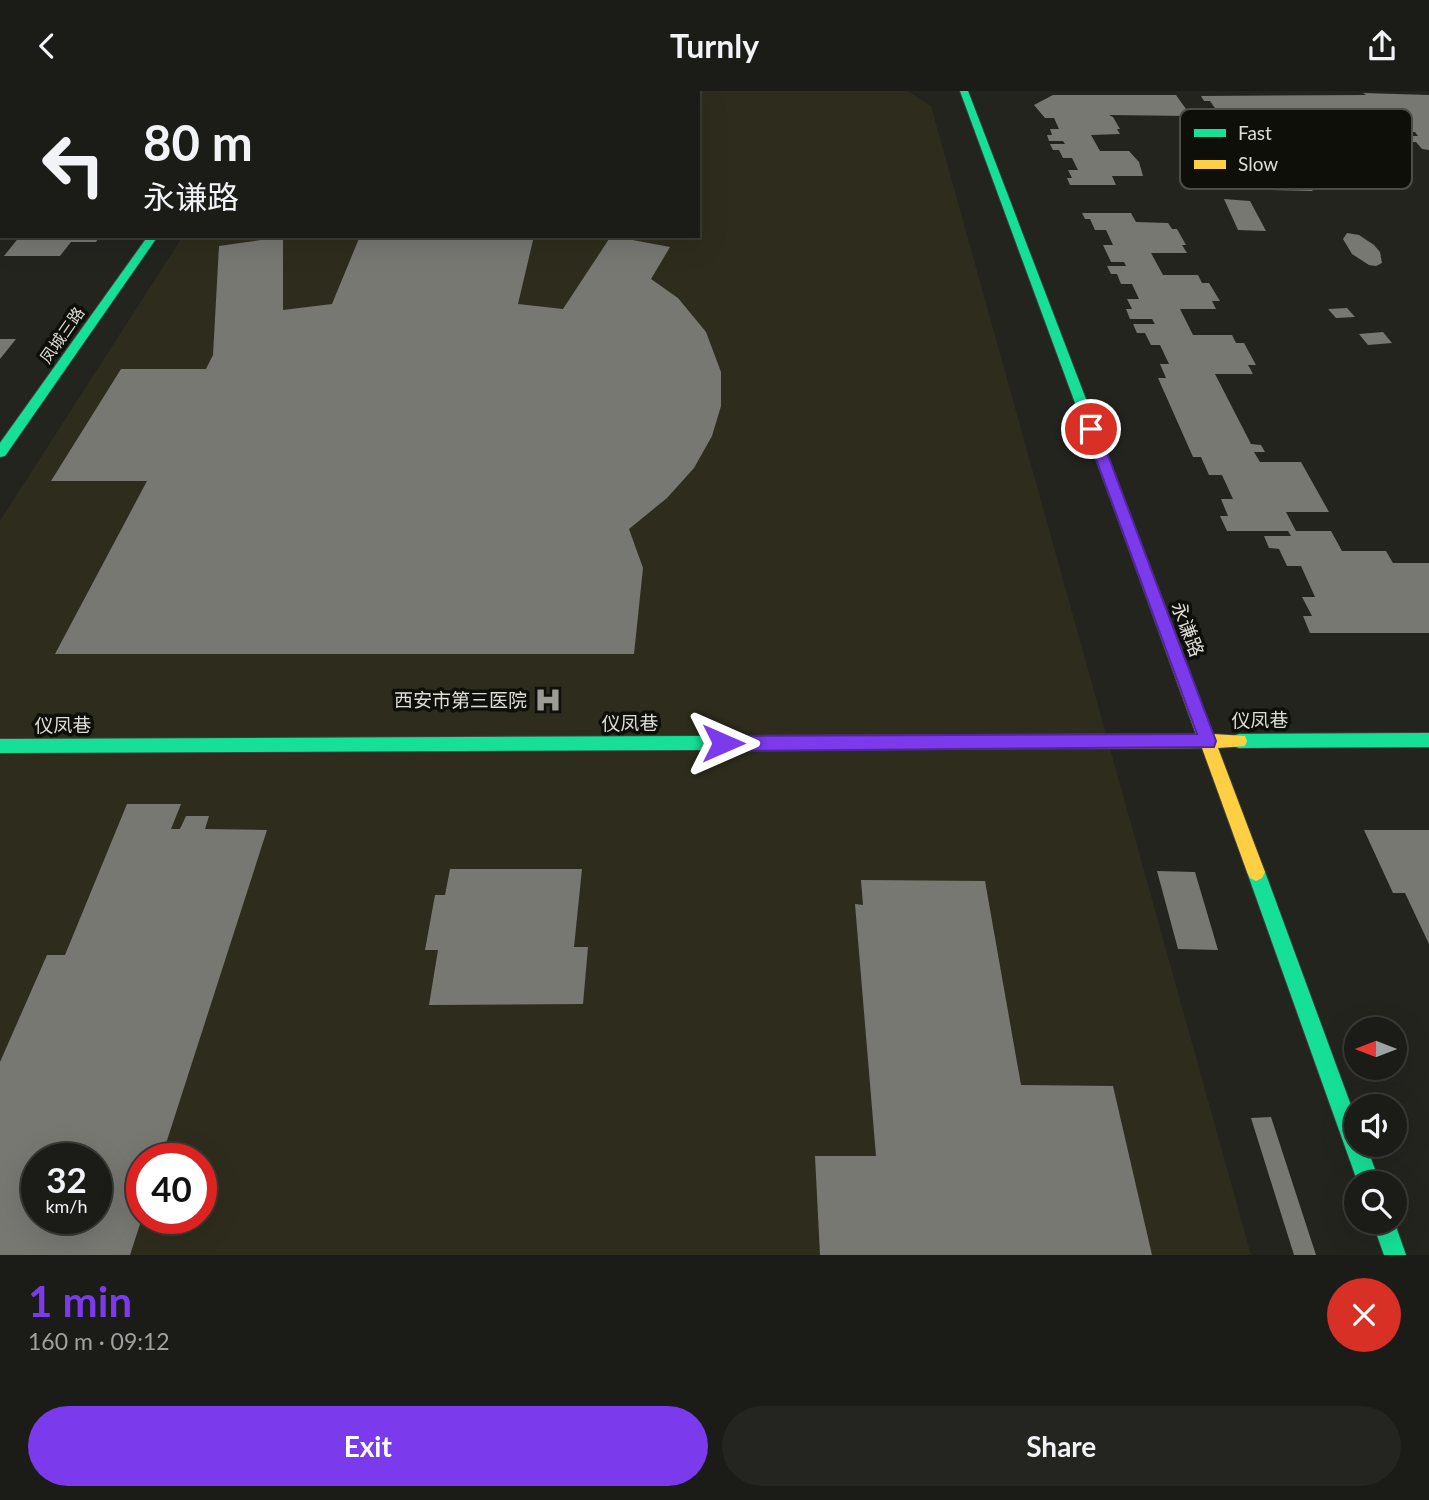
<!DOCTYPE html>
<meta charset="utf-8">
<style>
body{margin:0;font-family:Lato,"Noto Sans SC",sans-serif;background:#242420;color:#f1f3f6;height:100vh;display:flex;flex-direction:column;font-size:26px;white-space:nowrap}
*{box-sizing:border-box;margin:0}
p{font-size:23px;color:#a0a1a1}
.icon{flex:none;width:38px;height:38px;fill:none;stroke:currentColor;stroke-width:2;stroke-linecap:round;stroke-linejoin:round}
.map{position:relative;height:1164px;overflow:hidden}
.drawer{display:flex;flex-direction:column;background:#1b1b17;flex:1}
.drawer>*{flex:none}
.guide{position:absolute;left:0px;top:0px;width:700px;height:147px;box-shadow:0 7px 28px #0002,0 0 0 2px #393936;background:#1b1b17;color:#f1f3f6;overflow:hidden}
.needle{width:46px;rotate:270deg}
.tools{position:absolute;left:1344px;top:926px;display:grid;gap:14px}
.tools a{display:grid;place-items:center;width:63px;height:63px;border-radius:50%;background:#1b1b17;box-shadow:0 7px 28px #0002,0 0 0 2px #393936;font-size:35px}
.speed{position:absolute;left:21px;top:1052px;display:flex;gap:14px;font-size:35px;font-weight:700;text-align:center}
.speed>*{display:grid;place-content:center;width:91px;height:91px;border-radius:50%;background:#1b1b17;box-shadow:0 7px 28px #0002,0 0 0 2px #393936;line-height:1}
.speed small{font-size:18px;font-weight:400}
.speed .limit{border:10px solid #d22;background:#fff;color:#111}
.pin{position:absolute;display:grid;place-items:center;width:60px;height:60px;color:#fff;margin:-30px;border:4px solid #fff;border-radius:50%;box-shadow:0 2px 7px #0007}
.me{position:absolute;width:77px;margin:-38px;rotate:90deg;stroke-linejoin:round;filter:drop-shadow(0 0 5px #0008)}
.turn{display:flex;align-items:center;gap:24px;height:147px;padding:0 28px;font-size:32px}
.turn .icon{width:91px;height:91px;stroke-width:2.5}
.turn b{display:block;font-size:49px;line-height:60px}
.round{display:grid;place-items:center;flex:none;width:74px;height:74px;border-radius:37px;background:#242420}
.head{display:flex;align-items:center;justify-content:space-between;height:119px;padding:0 28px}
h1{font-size:42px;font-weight:700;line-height:52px;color:#7c3aed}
.primary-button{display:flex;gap:14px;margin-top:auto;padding:14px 28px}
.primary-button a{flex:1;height:80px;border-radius:42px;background:#7c3aed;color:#fff;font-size:28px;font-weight:700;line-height:80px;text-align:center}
.primary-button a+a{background:#242420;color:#f1f3f6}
header{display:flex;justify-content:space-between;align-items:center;height:91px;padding:0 28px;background:#1b1b17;font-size:32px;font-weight:700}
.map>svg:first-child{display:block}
</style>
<header><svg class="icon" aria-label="back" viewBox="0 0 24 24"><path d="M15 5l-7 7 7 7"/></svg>Turnly<svg class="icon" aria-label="share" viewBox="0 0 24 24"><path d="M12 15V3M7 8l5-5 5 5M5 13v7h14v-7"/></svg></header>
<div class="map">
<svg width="1429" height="1164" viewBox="0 0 1429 1164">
<rect width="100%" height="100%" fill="#24241f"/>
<!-- built -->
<path fill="#2e2d1d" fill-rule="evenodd" d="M 293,0 L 907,0 L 931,15 L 1251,1164 L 0,1164 L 0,430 L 183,145 L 698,145 L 698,2 L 288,2 ZM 37,1068 L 96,1068 L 96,1127 L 37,1127 ZM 142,1068 L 201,1068 L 201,1127 L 142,1127 Z"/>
<!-- building -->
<path fill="#787873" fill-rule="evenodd" d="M 1363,2 L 1429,4 L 1429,59 L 1422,58 L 1416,51 L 1410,51 L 1405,45 L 1418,45 L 1415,41 L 1401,41 L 1395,35 L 1400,35 L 1391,25 L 1288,25 L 1298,38 L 1261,38 L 1265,43 L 1271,43 L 1280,56 L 1275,56 L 1279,61 L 1317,61 L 1338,88 L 1299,87 L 1313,100 L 1267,99 L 1263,93 L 1268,93 L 1260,81 L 1266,81 L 1257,68 L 1248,68 L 1240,56 L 1235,56 L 1231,51 L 1245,51 L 1243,47 L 1230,47 L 1226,42 L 1232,42 L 1225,32 L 1232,32 L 1224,20 L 1217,20 L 1210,10 L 1204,10 L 1201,5 L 1366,4 Z
M 1053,4 L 1176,4 L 1191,25 L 1109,24 L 1113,26 L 1120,38 L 1117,38 L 1120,43 L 1091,44 L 1100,60 L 1129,60 L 1139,71 L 1143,85 L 1112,85 L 1116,94 L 1070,94 L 1067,87 L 1072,87 L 1068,79 L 1078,79 L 1072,67 L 1063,67 L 1059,59 L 1053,59 L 1050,53 L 1065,53 L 1063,50 L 1049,50 L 1047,44 L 1052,44 L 1050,38 L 1059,38 L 1054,27 L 1045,27 L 1034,14 Z
M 1224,108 L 1250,110 L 1266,140 L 1238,139 Z
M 1082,122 L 1131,122 L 1136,131 L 1168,132 L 1172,138 L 1177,138 L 1186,154 L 1182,154 L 1187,162 L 1151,162 L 1163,184 L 1198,184 L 1202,192 L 1209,192 L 1220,210 L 1212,210 L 1216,218 L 1180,218 L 1193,244 L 1232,244 L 1236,252 L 1244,252 L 1256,274 L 1248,274 L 1253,283 L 1215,283 L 1251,353 L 1261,354 L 1265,361 L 1254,361 L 1260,371 L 1301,371 L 1329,421 L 1286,421 L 1296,440 L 1331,440 L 1342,460 L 1386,460 L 1393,472 L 1429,472 L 1429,542 L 1310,542 L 1303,525 L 1312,525 L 1302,506 L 1315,506 L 1301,475 L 1287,475 L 1279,458 L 1269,457 L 1264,445 L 1291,445 L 1288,440 L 1227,440 L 1220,425 L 1228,425 L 1221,408 L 1233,408 L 1222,384 L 1209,384 L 1201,366 L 1193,366 L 1158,287 L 1166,287 L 1160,273 L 1169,273 L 1160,254 L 1151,254 L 1145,242 L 1137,242 L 1133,233 L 1155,233 L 1152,228 L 1130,228 L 1126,218 L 1132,218 L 1127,208 L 1139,208 L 1132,193 L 1121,193 L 1117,183 L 1111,183 L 1107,175 L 1126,175 L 1124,171 L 1111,171 L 1103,154 L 1113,154 L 1106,139 L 1095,139 L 1090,128 L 1085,128 Z
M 1347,142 L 1359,144 L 1374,154 L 1380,161 L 1382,172 L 1376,175 L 1369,174 L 1352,163 L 1343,148 Z
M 20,145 L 100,145 L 96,151 L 71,151 L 60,165 L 4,165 Z
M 360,145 L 534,145 L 518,213 L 563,218 L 611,145 L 670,156 L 651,188 L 678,207 L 706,241 L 721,281 L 721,315 L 712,345 L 694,377 L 667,407 L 629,438 L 643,477 L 634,563 L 55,563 L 147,390 L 51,390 L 121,278 L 206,278 L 213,264 L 219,155 L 283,146 L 283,219 L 332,213 Z
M 1347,217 L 1355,226 L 1336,227 L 1328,218 Z
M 1383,241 L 1392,252 L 1368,254 L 1359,243 Z
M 0,248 L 16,248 L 0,268 Z
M 127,713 L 181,713 L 171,738 L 180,738 L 186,725 L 209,725 L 205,738 L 267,739 L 161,1068 L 142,1068 L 142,1127 L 130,1164 L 0,1164 L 0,971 L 47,864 L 65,864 ZM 37,1068 L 96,1068 L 96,1127 L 37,1127 Z
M 1364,739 L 1429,739 L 1429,853 L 1405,802 L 1393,802 Z
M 450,778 L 582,778 L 574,856 L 588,856 L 583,913 L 429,914 L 438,859 L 425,859 L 435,804 L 445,804 Z
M 1157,780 L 1195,781 L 1218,859 L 1178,858 Z
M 861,789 L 985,790 L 1021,994 L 1113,995 L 1152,1164 L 820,1164 L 815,1065 L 876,1065 L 855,813 L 863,814 Z
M 1271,1026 L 1316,1164 L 1294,1164 L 1251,1027 Z"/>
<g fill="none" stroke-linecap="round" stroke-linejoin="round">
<defs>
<path id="lane" d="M 483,0 L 495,0 L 482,2 Z"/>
<path id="fast" d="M 251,0 L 259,0 L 250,2 Z
M 960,0 L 968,0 L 1133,431 L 1131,435 L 1121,435 L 1119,431 Z
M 148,145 L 158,145 L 5,365 L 0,366 L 0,352 Z
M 1429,642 L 1429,656 L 1239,657 L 1233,655 L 1231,650 L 1233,645 L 1239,643 Z
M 952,644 L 958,646 L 960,651 L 958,656 L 952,658 L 0,662 L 0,648 Z
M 1256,772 L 1262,775 L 1265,781 L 1356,1028 L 1356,1054 L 1366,1054 L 1380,1092 L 1358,1092 L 1247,781 L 1250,775 Z
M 1372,1130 L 1394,1130 L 1406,1164 L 1384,1164 Z"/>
<path id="slow" d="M 1126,426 L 1133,431 L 1213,643 L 1245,645 L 1247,650 L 1245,655 L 1218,657 L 1265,781 L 1262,787 L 1256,790 L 1250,787 L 1247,781 L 1202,657 L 952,658 L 946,656 L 944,651 L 946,646 L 952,644 L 1196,643 L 1119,431 Z"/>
</defs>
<!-- lane casing -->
<use href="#lane" stroke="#41413d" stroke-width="2"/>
<!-- fast casing -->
<use href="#fast" stroke="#41413d" stroke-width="2"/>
<!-- slow casing -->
<use href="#slow" stroke="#41413d" stroke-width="2"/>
<!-- lane -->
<use href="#lane" fill="#555449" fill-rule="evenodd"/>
<!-- fast -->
<use href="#fast" fill="#16e098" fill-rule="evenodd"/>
<!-- slow -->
<use href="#slow" fill="#ffcf43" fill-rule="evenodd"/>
</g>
<!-- route -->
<path fill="#7c3aed" stroke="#51269a" stroke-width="2" d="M 1091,334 L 1098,338 L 1216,650 L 1214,656 L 723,660 L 718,658 L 715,652 L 718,647 L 723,645 L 1197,643 L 1085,338 Z"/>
<!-- icons -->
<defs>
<symbol id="hospital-bare" viewBox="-9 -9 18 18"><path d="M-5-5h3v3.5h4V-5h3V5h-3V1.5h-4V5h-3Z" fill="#9c9c95" stroke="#0f0f0a" stroke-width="2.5" paint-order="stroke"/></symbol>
</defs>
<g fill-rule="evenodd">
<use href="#hospital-bare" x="529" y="590" width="38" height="38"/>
</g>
<g text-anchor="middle" stroke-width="7" stroke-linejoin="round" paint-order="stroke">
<!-- far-street labels -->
<g font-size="16" fill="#dddcd5" stroke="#0f0f0a">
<text transform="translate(62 244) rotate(-55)" y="6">凤城三路</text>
</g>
<!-- street labels -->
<g font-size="19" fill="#dddcd5" stroke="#0f0f0a">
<text transform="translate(1188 538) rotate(69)" y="7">永谦路</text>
<text x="1260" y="636">仪凤巷</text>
<text x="630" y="639">仪凤巷</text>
<text x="63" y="641">仪凤巷</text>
</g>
<!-- poi labels -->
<g font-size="19" fill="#dddcd5" stroke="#0f0f0a" text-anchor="end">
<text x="527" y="616">西安市第三医院</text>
</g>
</g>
<!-- legend -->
<rect x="1180" y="18" width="232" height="80" rx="10" fill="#0f0f0a" stroke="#4d4c47" stroke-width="2"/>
<rect x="1194" y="38" width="32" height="8" fill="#16e098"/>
<rect x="1194" y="69" width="32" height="9" fill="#ffcf43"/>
<g font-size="19" fill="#dddcd5">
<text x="1238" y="49">Fast</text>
<text x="1238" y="80">Slow</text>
</g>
</svg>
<div class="tools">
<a><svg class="needle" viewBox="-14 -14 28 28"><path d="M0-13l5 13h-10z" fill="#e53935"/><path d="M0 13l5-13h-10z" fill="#a0a1a1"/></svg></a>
<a><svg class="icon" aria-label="sound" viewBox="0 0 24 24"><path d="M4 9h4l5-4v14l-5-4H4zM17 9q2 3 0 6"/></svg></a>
<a><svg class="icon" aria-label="search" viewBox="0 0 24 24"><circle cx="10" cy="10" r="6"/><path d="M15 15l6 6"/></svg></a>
</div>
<div class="speed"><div>32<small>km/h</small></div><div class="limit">40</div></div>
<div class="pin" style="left:1091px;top:338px;background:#d93025"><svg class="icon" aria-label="arrive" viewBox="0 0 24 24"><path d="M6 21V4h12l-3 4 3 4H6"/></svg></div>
<svg class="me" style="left:723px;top:652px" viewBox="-20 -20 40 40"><path d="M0-17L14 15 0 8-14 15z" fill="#7c3aed" stroke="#fff" stroke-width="4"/></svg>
<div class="guide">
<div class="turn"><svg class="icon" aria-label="left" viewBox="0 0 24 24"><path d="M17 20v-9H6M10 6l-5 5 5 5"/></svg><div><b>80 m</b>永谦路</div></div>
</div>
</div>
<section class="drawer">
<div class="head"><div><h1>1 min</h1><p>160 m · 09:12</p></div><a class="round" style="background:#d93025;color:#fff"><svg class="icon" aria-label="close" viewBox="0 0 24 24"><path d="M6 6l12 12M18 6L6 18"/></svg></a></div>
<div class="primary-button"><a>Exit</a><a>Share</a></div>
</section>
